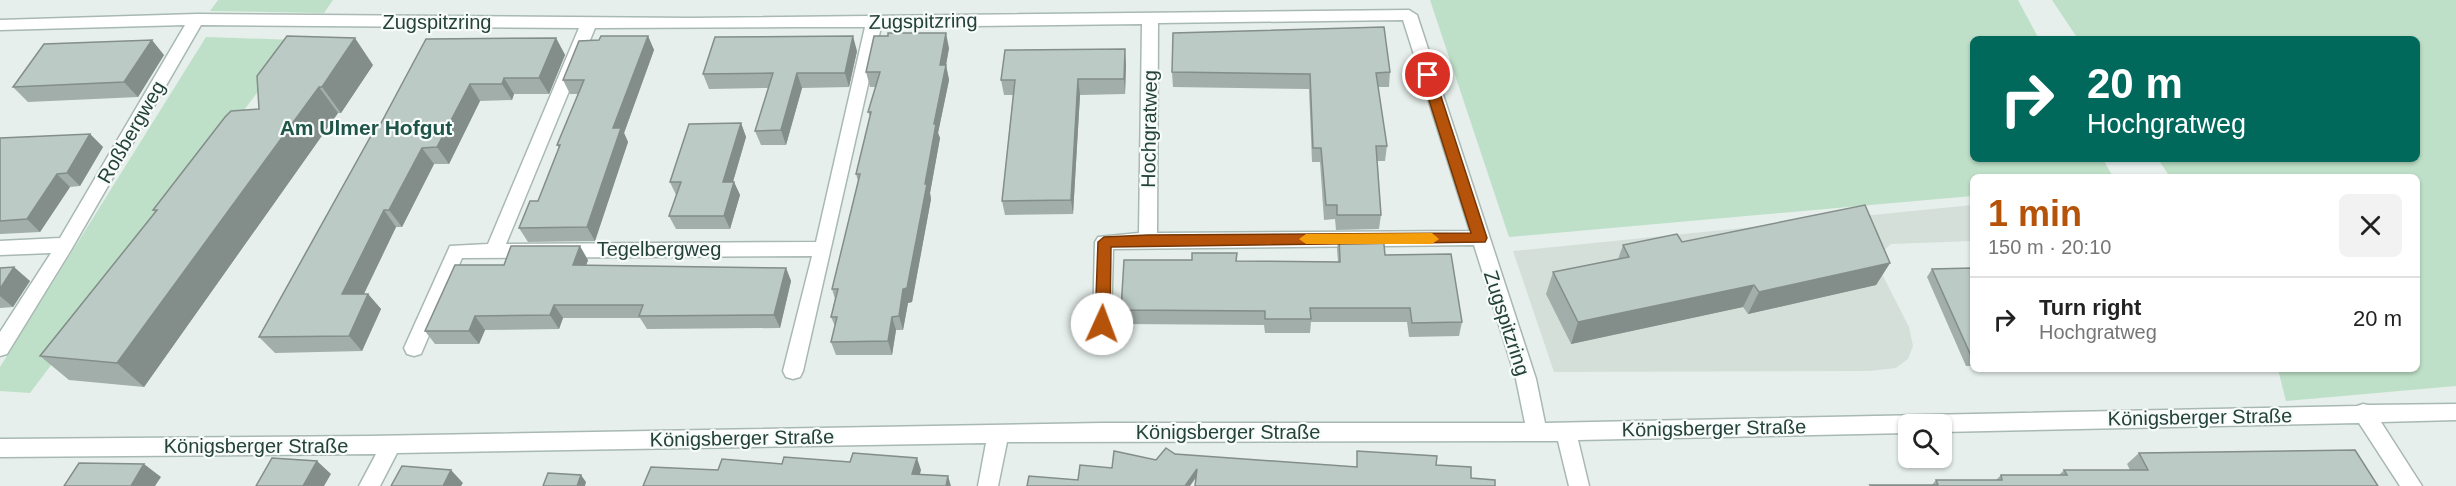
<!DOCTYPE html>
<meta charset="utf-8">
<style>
body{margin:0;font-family:Arial,sans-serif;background:#f2f2f2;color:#222;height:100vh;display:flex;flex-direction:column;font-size:22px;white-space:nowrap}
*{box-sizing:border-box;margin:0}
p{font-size:20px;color:#767676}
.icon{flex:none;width:33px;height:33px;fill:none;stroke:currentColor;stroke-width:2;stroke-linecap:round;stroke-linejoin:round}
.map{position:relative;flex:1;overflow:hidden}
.details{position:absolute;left:1970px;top:174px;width:450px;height:198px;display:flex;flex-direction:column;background:#fff;border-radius:9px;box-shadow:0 2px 4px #0004}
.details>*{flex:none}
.hud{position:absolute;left:1970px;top:36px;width:450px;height:126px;border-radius:9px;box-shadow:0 2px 4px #0004;background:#00695c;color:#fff;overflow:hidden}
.buttons{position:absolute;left:1898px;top:414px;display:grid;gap:12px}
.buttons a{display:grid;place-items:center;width:54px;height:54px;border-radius:9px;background:#fff;box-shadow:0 2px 4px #0004;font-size:30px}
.pin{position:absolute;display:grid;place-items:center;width:51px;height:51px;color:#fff;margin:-26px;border:3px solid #fff;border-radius:50%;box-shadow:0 2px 6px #0007}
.me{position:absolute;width:66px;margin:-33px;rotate:2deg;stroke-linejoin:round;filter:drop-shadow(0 0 4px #0008)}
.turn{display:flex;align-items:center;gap:21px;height:126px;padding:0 18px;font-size:27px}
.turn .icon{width:78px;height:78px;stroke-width:2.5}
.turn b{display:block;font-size:42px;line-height:51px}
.round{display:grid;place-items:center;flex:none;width:63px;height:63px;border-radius:9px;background:#f2f2f2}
.summary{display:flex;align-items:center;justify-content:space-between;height:102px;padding:0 18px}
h1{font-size:36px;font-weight:700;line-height:45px;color:#b45309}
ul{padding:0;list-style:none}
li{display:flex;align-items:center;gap:18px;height:84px;padding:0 18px;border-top:2px solid #e0e0e0}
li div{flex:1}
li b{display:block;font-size:22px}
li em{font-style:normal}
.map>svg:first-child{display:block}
</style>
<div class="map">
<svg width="2456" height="486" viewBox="0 0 2456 486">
<rect width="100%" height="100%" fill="#e6efeb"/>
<!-- built -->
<path fill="#d4dfda" d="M 1972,205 L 1972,241 L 1891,244 L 1880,254 L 1881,272 L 1909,327 L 1913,346 L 1908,359 L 1896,368 L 1869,371 L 1554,372 L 1513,251 Z"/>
<!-- green -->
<path fill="#bfe0c8" d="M 218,0 L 333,0 L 324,13 L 210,11 Z
M 1430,0 L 2018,0 L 2039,39 L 1972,39 L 1972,159 L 2103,159 L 2113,177 L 1972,177 L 1972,196 L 1509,237 Z
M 2052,0 L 2456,0 L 2456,386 L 2286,401 L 2278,369 L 2416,369 L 2416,177 L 2170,177 L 2158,159 L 2416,159 L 2416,39 L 2078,39 Z
M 206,37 L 297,40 L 30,393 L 0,391 L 0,367 Z"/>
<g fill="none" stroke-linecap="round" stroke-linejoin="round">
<defs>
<path id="minor" d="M 1409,10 L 1417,15 L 1536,379 L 1545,423 L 2357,406 L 2363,404 L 2368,405 L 2456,404 L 2456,420 L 2381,422 L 2422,486 L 2400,486 L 2359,423 L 1941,432 L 1941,424 L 1908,424 L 1908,433 L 1578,440 L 1589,486 L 1569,486 L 1558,441 L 1007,442 L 998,486 L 978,486 L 986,443 L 397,453 L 380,486 L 359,486 L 376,454 L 0,457 L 0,439 L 369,436 L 1102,423 L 1525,423 L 1516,379 L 1474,245 L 1113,249 L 1111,324 L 1109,329 L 1102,332 L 1095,329 L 1093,324 L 1095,242 L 1098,237 L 1139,233 L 1142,24 L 881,27 L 803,371 L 800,377 L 793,379 L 786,377 L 783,371 L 812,256 L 462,258 L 421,354 L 414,356 L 407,354 L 404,348 L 450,246 L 488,244 L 579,28 L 201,25 L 71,250 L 7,354 L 0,356 L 0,332 L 51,253 L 0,255 L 0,241 L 60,238 L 185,25 L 0,30 L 0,20 L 197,14 L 690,18 ZM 1403,20 L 1470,231 L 1157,233 L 1158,23 ZM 792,27 L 865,27 L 816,242 L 506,244 L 595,28 Z"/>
</defs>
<!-- minor casing -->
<use href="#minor" stroke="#a8b8b2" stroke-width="3"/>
<!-- minor -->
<use href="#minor" fill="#fff" fill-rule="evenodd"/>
</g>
<!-- wall -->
<path fill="#a1aea9" d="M 648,36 L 654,50 L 624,133 L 628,142 L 595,241 L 528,242 L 519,228 L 538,201 L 559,148 L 557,145 L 578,94 L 570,94 L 563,80 L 599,40 Z
M 556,38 L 565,55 L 549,94 L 514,94 L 512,100 L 480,101 L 449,164 L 434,164 L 402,227 L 396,227 L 364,294 L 368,294 L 381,309 L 362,351 L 275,353 L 259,337 L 380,125 Z
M 949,48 L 946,65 L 949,80 L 938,133 L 940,138 L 930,193 L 931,199 L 912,302 L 908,303 L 903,330 L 896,330 L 892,355 L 836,355 L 831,342 L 835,326 L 831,317 L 835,299 L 832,289 L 858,181 L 856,174 L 870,116 L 868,112 L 876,87 L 870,87 L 866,72 Z
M 857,51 L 849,87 L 802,88 L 786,145 L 761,145 L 755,131 L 769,88 L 709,89 L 703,74 Z
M 164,55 L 138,97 L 28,102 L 13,87 Z
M 1126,64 L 1125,94 L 1080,95 L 1073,214 L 1005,215 L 1002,201 L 1013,95 L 1004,95 L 1001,80 Z
M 373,65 L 341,113 L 338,113 L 144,387 L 69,380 L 40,356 L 155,212 L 153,210 L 259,109 Z
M 1172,72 L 1390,72 L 1389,87 L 1378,87 L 1387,146 L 1385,161 L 1377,161 L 1381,215 L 1379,229 L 1336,230 L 1335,219 L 1324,220 L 1320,162 L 1312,162 L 1309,89 L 1173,87 Z
M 741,123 L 746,137 L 733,182 L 734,182 L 740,195 L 730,229 L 676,229 L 669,216 L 676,195 L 670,182 Z
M 90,134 L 103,147 L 80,186 L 70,187 L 40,232 L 0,234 L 0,138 Z
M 1339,234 L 1385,255 L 1462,322 L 1459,336 L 1409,337 L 1407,322 L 1311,322 L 1310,333 L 1265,333 L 1264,325 L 1122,324 L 1121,310 L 1236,261 L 1338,262 L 1337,249 Z
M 1682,242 L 1890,263 L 1876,285 L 1748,314 L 1743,307 L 1571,344 L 1546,294 L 1553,272 L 1618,259 L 1623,245 Z
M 588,260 L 586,266 L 786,268 L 791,281 L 780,328 L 647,329 L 640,318 L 563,318 L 559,329 L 485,330 L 479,344 L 435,344 L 425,331 L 504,265 Z
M 0,268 L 30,281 L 13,307 L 0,308 Z
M 1972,268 L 1972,366 L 1966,366 L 1927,277 L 1932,269 Z
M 2139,453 L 2378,486 L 1869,486 L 1870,485 L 1932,485 L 1936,480 L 1996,480 L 2001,475 L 2059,475 L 2064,470 L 2130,470 L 2127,464 Z"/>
<!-- shaded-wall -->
<path fill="#838d89" d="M 946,33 L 949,48 L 946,65 L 949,80 L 938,133 L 940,138 L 930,193 L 931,199 L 912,302 L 908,303 L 903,330 L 899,316 L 903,289 L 925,184 L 934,124 L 940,65 Z
M 648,36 L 654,50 L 624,133 L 628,142 L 595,241 L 587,227 L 613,128 Z
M 853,36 L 857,51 L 849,87 L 845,73 Z
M 355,38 L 373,65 L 341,113 L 322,87 Z
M 556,38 L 565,55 L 549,94 L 539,78 Z
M 152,40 L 164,55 L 138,97 L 124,82 Z
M 1125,49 L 1126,64 L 1125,94 L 1124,79 Z
M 797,73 L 802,88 L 786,145 L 781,130 Z
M 504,78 L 514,94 L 512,100 L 502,84 Z
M 1078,79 L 1080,95 L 1073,214 L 1071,200 Z
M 470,84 L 480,101 L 449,164 L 437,147 Z
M 319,87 L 338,113 L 144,387 L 117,363 Z
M 741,123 L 746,137 L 729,195 L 723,182 Z
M 90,134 L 103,147 L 80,186 L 67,173 Z
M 422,148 L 434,164 L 402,227 L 389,210 Z
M 57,174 L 70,187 L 40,232 L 27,219 Z
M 734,182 L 740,195 L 730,229 L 724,216 Z
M 384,210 L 396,227 L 356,310 L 342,294 Z
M 580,246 L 588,260 L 581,279 L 573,265 Z
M 1890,263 L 1876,285 L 1748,314 L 1759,292 Z
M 14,267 L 30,281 L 13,307 L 0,296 L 0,289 Z
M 786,268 L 791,281 L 780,328 L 774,315 Z
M 1754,285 L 1743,307 L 1571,344 L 1578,322 Z
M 368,294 L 381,309 L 362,351 L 349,336 Z
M 554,305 L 563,318 L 559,329 L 550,315 Z
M 475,316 L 485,330 L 479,344 L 469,331 Z
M 892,317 L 896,330 L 892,355 L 888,341 Z
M 917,458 L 921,470 L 917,486 L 912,474 Z
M 317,461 L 331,474 L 324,486 L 303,486 Z
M 144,464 L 161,477 L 155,486 L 131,486 Z
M 1197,469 L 1197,476 L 1190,486 L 1185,486 Z
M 451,470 L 463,483 L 461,486 L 443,486 Z
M 581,475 L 586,482 L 585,486 L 577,486 Z
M 948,476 L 951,486 L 946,486 Z"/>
<!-- building -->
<path fill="#bbcac4" stroke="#838d89" stroke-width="1.5" d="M 1384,27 L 1390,72 L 1376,73 L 1387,146 L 1376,146 L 1381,215 L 1337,215 L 1337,205 L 1326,205 L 1321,148 L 1313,148 L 1310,74 L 1172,72 L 1173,33 Z
M 888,33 L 946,33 L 940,65 L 946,65 L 934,124 L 936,124 L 925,184 L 927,184 L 907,288 L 903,289 L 899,316 L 892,317 L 888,341 L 831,342 L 837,317 L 831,317 L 838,289 L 832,289 L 860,174 L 856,174 L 871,112 L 868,112 L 880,72 L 866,72 L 874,36 L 888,36 Z
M 287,36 L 355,38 L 322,87 L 319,87 L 117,363 L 40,356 L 157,210 L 153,210 L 225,117 L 231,111 L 259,109 L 257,76 Z
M 601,36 L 648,36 L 613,128 L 621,128 L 587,227 L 519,228 L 530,201 L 538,201 L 560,145 L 557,145 L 584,80 L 563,80 L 579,41 L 599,40 Z
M 853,36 L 845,73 L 797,73 L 781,130 L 755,131 L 773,73 L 703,74 L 715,37 Z
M 556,38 L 539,78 L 504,78 L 502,84 L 470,84 L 437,147 L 422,148 L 389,210 L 384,210 L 342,294 L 368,294 L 349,336 L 259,337 L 377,125 L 380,125 L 426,39 Z
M 152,40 L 124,82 L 13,87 L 44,44 Z
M 1125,49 L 1124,79 L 1078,79 L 1071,200 L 1002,201 L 1015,80 L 1001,80 L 1005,50 Z
M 741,123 L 723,182 L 734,182 L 724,216 L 669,216 L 681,182 L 670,182 L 689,124 Z
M 90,134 L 67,173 L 57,174 L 27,219 L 0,221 L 0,138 Z
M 1865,205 L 1890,263 L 1759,292 L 1754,285 L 1578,322 L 1553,272 L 1629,257 L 1623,245 L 1677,234 L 1682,242 Z
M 1339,234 L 1383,234 L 1385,255 L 1451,254 L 1462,322 L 1412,323 L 1410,308 L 1310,308 L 1311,319 L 1265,319 L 1265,311 L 1121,310 L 1124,260 L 1192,260 L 1192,253 L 1237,253 L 1236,261 L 1340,262 Z
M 511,246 L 580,246 L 573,265 L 786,268 L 774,315 L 639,316 L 643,305 L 554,305 L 550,315 L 475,316 L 469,331 L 425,331 L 455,265 L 504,265 Z
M 14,267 L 0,289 L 0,268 Z
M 1972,268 L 1972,358 L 1932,269 Z
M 1166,448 L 1175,454 L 1357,467 L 1357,451 L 1437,456 L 1436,465 L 1471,467 L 1471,478 L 1495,480 L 1495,486 L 1195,486 L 1197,469 L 1185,486 L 1027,486 L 1029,476 L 1078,480 L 1080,465 L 1112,468 L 1114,451 L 1156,460 Z
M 2355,450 L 2378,486 L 1871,486 L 1870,485 L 1938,485 L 1936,480 L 2002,480 L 2001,475 L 2067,475 L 2064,470 L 2148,470 L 2139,453 Z
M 853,453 L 917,458 L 912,474 L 948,476 L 946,486 L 643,486 L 651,467 L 718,470 L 722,459 L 782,464 L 784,457 L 850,462 Z
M 272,458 L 317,461 L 303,486 L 256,486 Z
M 79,463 L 144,464 L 131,486 L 64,486 Z
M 402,466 L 451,470 L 443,486 L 391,486 Z
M 548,473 L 581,475 L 577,486 L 543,486 Z"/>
<!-- route -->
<path fill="#b45309" stroke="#753606" stroke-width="1.5" d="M 1428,70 L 1434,75 L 1487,238 L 1485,242 L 1111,247 L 1110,324 L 1107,328 L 1097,328 L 1095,324 L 1098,242 L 1104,237 L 1148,235 L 1471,233 L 1421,75 Z"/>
<!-- slow -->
<path fill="#f59e0b" d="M 1432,233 L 1439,239 L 1432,244 L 1306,244 L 1299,239 L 1306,234 Z"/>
<g text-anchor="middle" stroke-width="4.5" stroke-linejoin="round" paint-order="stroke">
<!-- street labels -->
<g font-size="20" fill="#24423a" stroke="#f7fbf9">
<text transform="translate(923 21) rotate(-1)" y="7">Zugspitzring</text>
<text x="437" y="29">Zugspitzring</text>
<text transform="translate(1149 129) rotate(-89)" y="7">Hochgratweg</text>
<text transform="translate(131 132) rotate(-60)" y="7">Roßbergweg</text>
<text x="659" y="256">Tegelbergweg</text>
<text transform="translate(1507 323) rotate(72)" y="7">Zugspitzring</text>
<text transform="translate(2200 417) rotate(-1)" y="7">Königsberger Straße</text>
<text transform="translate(1714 428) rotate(-1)" y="7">Königsberger Straße</text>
<text x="1228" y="439">Königsberger Straße</text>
<text transform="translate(742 438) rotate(-1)" y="7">Königsberger Straße</text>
<text x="256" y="453">Königsberger Straße</text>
</g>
<!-- neighbourhood labels -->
<g font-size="21" font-weight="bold" fill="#1f5548" stroke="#f7fbf9">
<text x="366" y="135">Am Ulmer Hofgut</text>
</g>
</g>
</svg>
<div class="buttons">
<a><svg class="icon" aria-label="search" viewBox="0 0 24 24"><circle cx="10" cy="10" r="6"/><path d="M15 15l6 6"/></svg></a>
</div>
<div class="pin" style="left:1428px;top:75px;background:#d93025"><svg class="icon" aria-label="arrive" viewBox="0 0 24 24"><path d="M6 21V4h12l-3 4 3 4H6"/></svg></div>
<svg class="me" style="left:1102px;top:324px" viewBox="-20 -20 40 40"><circle r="19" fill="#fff"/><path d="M0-13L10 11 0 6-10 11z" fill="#b45309"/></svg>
<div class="hud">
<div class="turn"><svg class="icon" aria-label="right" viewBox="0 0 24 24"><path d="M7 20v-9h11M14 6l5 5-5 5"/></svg><div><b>20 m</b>Hochgratweg</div></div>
</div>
<section class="details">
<div class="summary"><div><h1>1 min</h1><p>150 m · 20:10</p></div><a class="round"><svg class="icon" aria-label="close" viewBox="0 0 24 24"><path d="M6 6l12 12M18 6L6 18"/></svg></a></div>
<ul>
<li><svg class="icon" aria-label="right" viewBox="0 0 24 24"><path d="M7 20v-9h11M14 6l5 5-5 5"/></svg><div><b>Turn right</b><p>Hochgratweg</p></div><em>20 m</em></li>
</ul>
</section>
</div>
